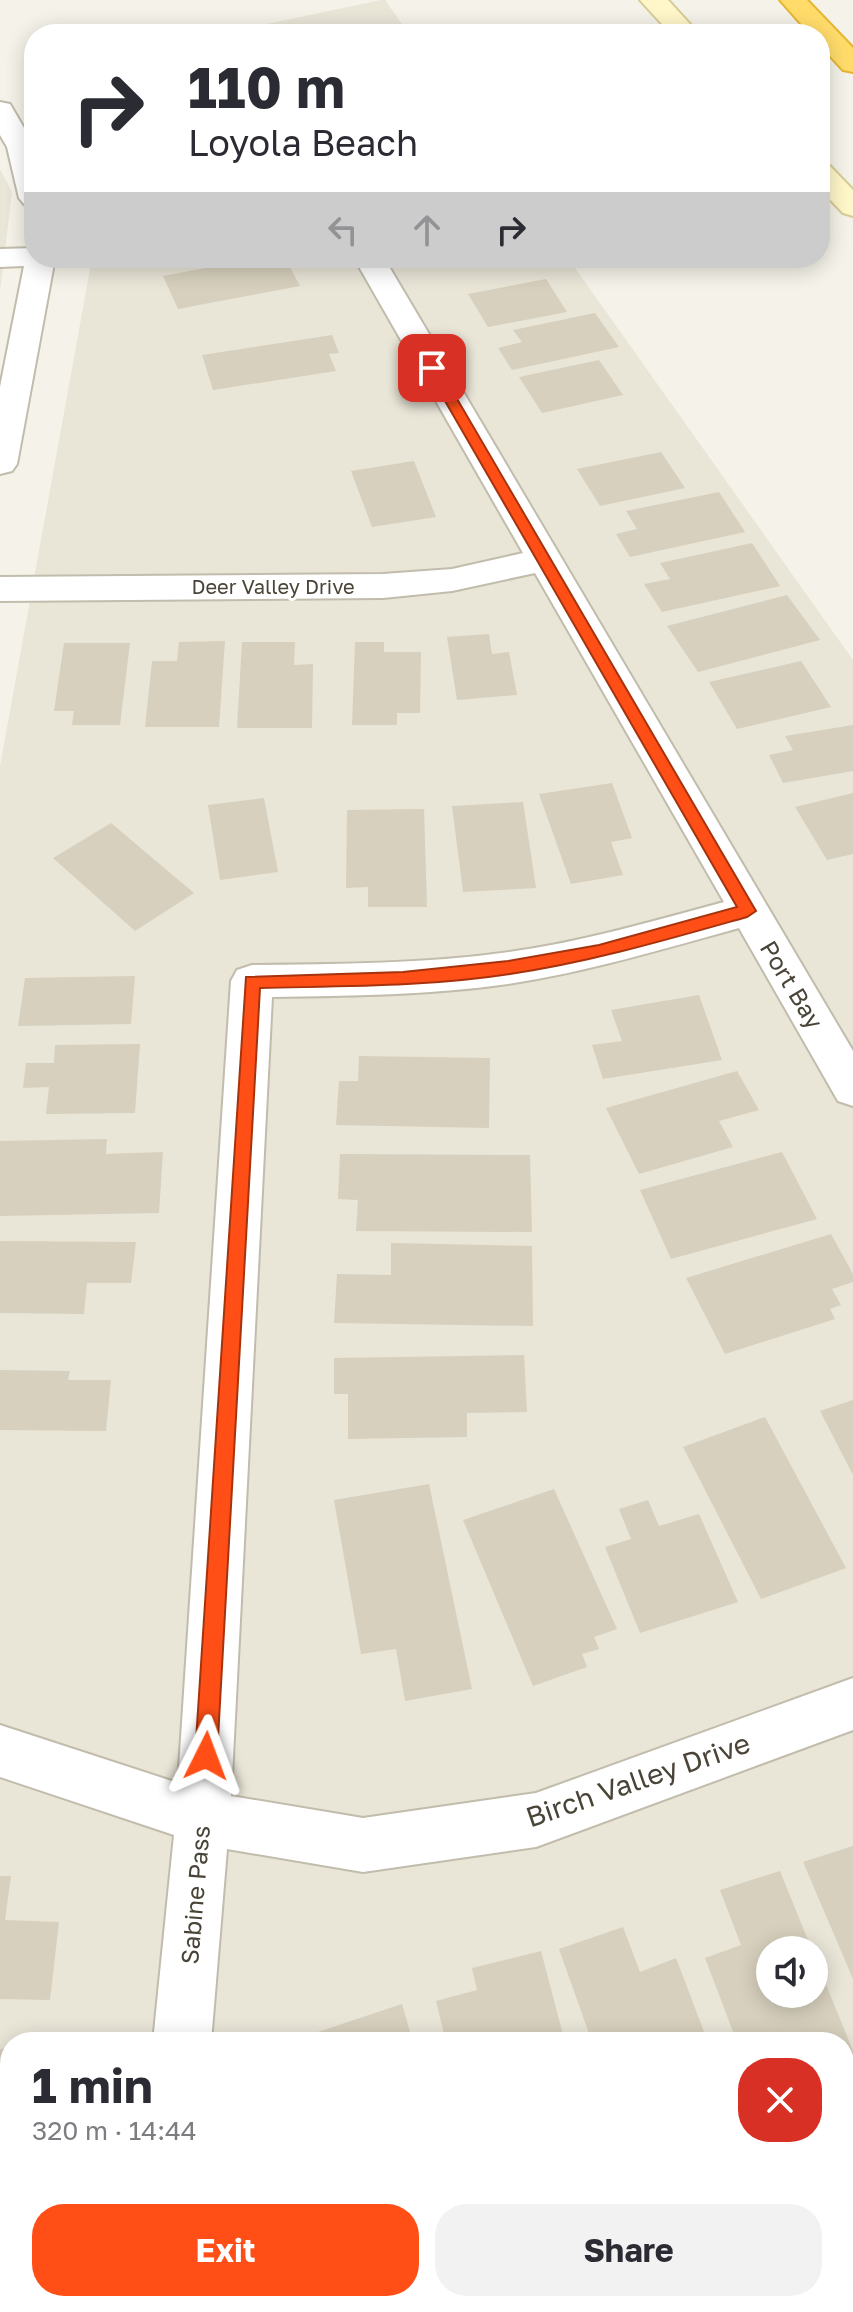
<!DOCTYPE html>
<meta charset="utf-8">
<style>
body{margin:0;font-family:"Golos Text",sans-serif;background:#f2f2f3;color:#2b2b33;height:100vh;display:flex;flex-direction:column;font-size:30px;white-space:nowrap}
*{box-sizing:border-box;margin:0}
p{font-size:26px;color:#7c7c81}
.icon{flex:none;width:44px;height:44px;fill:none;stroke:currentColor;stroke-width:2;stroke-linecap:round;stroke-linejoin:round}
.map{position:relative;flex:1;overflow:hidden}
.sheet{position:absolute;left:0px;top:2032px;width:854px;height:280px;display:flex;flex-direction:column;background:#fff;border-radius:32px 32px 0 0;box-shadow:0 4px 20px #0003}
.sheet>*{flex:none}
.banner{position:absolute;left:24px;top:24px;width:806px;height:244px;border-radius:32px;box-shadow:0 4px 20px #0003;background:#fff;color:#2b2b33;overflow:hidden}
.buttons{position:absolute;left:756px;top:1936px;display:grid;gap:16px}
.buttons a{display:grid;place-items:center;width:72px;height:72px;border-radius:50%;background:#fff;box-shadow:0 4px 20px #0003;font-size:40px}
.pin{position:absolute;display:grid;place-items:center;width:68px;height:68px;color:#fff;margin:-34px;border-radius:16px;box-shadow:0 4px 12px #0006}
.me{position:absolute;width:88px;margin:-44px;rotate:3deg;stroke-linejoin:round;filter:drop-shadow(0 0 6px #0008)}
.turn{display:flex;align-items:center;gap:28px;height:168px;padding:0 32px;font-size:36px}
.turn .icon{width:104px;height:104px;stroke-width:2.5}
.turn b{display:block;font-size:56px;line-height:68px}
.lanes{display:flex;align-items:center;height:76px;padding:0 32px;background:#0003;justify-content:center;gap:40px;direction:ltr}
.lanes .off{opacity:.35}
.round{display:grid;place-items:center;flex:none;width:84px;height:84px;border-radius:32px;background:#f2f2f3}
.summary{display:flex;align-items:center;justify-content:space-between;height:136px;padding:0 32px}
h1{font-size:48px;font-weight:700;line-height:60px}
.button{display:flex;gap:16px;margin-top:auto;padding:16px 32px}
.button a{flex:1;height:92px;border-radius:32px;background:#ff4f16;color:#fff;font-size:32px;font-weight:700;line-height:92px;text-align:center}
.button a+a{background:#f2f2f3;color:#2b2b33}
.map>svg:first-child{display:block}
</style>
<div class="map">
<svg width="853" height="2312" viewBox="0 0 853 2312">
<rect width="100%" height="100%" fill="#f5f3e9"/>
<!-- residential -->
<path fill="#e9e5d7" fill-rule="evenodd" d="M 381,0 L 385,0 L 409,34 L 219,34 Z
M 0,169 L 12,192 L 0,291 Z
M 92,258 L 568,258 L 853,660 L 853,2312 L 0,2312 L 0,766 ZM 770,1950 L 814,1950 L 814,1994 L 770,1994 ZM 10,2042 L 844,2042 L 844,2302 L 10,2302 Z"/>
<!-- building -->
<path fill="#d7d0be" d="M 259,258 L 285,258 L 300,286 L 178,309 L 163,276 Z
M 546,279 L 567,312 L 488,327 L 468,294 Z
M 595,313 L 619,347 L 512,370 L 498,348 L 522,342 L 513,330 Z
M 332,335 L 339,353 L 329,354 L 336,371 L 213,390 L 202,355 Z
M 599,360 L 623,395 L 542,413 L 519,377 Z
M 661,452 L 685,488 L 600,506 L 577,469 Z
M 414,461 L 436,517 L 372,527 L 351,471 Z
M 719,492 L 745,532 L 630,557 L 616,534 L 637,529 L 626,511 Z
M 752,543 L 780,586 L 662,612 L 644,584 L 670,579 L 660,563 Z
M 787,595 L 820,640 L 698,672 L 667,626 Z
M 489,634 L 492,654 L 509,652 L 517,695 L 457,700 L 447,637 Z
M 225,641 L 219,727 L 145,727 L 152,661 L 177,661 L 179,642 Z
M 242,642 L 295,642 L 294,665 L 313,664 L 312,728 L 237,728 Z
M 355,642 L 384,642 L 384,652 L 421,652 L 420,713 L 397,713 L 397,725 L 352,725 Z
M 64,643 L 130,643 L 120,725 L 72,725 L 74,711 L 54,711 Z
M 801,661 L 831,707 L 737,729 L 709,682 Z
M 853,725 L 853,771 L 783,783 L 769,755 L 793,750 L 785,736 Z
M 612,783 L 632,838 L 611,842 L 623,875 L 571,884 L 539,794 Z
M 853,793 L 853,854 L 827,860 L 795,807 Z
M 264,798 L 278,872 L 220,880 L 208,805 Z
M 523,802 L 536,888 L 463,892 L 452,806 Z
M 424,809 L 427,907 L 368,907 L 368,887 L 346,888 L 347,810 Z
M 111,823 L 194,893 L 135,931 L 53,858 Z
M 135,976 L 131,1024 L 18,1026 L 25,978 Z
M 699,995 L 722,1060 L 603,1079 L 592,1045 L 622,1041 L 611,1010 Z
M 140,1044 L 135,1113 L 46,1114 L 49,1087 L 23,1088 L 26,1063 L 54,1063 L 55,1045 Z
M 359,1056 L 490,1058 L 489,1128 L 336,1125 L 339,1081 L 358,1081 Z
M 737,1071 L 759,1110 L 719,1121 L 733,1147 L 639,1174 L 606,1108 Z
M 107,1139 L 106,1154 L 163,1152 L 159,1213 L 0,1216 L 0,1141 Z
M 782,1152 L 817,1219 L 671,1259 L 640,1190 Z
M 340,1154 L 530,1155 L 532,1232 L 356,1231 L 358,1200 L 338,1199 Z
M 831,1234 L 853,1274 L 853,1282 L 832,1289 L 841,1305 L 830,1309 L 835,1319 L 725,1354 L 686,1278 Z
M 0,1241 L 136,1242 L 131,1283 L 87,1283 L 84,1314 L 0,1313 Z
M 391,1243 L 532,1246 L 533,1326 L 334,1323 L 337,1274 L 391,1275 Z
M 524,1355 L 527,1412 L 467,1413 L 467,1437 L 348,1439 L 348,1394 L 334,1394 L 334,1358 Z
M 0,1370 L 70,1371 L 68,1380 L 111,1380 L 106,1431 L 0,1430 Z
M 853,1400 L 853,1475 L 820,1411 Z
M 765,1417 L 846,1568 L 761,1599 L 683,1447 Z
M 429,1484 L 472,1689 L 405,1701 L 396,1649 L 361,1654 L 334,1500 Z
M 554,1489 L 617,1629 L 594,1637 L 599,1649 L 582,1654 L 587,1667 L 533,1686 L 463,1520 Z
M 648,1500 L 659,1526 L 699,1514 L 738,1602 L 640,1633 L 605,1547 L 631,1539 L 619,1509 Z
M 853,1846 L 853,1979 L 803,1862 Z
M 780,1871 L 812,1950 L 770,1950 L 770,1994 L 814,1994 L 814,1955 L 853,2051 L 853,2094 L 844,2097 L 844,2042 L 737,2042 L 705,1958 L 741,1945 L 720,1890 Z
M 0,1876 L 11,1876 L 5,1920 L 59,1922 L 50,2000 L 0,1999 Z
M 623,1927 L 640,1972 L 676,1958 L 708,2042 L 592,2042 L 559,1949 Z
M 541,1951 L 565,2042 L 446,2042 L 436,2001 L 477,1990 L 472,1968 Z
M 402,2004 L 413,2042 L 291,2042 L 291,2041 Z
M 10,2048 L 10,2121 L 0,2121 L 0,2049 Z
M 10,2209 L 10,2295 L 5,2296 L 6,2312 L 0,2312 L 0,2211 Z"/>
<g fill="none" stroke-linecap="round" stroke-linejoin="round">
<defs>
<path id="street" d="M 0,102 L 10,104 L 34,145 L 34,207 L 24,204 L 19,198 L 7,147 L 0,135 Z
M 34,248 L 34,258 L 55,258 L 17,464 L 12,471 L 0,474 L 0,387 L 24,266 L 0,267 L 0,249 Z
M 354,258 L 384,258 L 853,1051 L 853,1106 L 838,1101 L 739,928 C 663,949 587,972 508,984 C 430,995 351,996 272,997 L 231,1796 L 363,1818 L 536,1793 L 853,1678 L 853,1730 L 536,1847 L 363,1872 L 227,1849 L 211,2042 L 153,2042 L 174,1835 L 0,1777 L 0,1725 L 178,1783 L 231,981 L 237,970 L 252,965 C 338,964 424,964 509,952 C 582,942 653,921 724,902 L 535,573 L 452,591 L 383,598 L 0,601 L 0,577 L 383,574 L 452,569 L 523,553 Z
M 189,2302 L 251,2302 L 254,2312 L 192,2312 Z"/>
<path id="secondary" d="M 640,0 L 668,0 L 699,34 L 671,34 Z
M 820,163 L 830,166 L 853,190 L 853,216 L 843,213 L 820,189 Z"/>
<path id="highway" d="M 780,0 L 807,0 L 853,48 L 853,72 L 843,70 L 820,45 L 820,34 L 810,34 Z"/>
</defs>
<!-- street casing -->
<use href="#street" stroke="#c1bcab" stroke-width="4"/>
<!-- secondary casing -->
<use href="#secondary" stroke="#d7cc97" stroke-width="4"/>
<!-- highway casing -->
<use href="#highway" stroke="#e5b533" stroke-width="4"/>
<!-- street -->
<use href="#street" fill="#fff" fill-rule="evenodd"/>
<!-- secondary -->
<use href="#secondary" fill="#fff7c9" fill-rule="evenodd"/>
<!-- highway -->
<use href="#highway" fill="#ffdc6a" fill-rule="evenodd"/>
</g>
<!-- route -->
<path fill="#ff4f16" stroke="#a6330e" stroke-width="2" d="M 432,364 L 439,368 L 756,911 L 747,917 C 669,939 591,962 510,974 C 427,987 343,986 260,988 L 217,1756 L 214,1764 L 206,1767 L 199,1764 L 195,1756 L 246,977 L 403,972 L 508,961 L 599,945 L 737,907 L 426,368 Z"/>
<g text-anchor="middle" stroke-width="6" stroke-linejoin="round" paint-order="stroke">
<!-- far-street labels -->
<g font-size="20" fill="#494437" stroke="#fff">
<text x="273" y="594">Deer Valley Drive</text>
</g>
<!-- street labels -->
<g font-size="24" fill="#494437" stroke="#fff">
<text transform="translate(791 985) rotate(59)" y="8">Port Bay</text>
<text transform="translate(196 1895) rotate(-85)" y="8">Sabine Pass</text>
</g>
<!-- near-street labels -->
<g font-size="28" fill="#494437" stroke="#fff">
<text transform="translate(638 1780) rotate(-19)" y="10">Birch Valley Drive</text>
</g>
</g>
</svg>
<div class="buttons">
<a><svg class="icon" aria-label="sound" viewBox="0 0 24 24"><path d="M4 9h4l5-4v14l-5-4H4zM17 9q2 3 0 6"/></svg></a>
</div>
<div class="pin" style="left:432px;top:368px;background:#d93025"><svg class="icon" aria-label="arrive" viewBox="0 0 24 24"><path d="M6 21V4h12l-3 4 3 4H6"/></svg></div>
<svg class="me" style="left:206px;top:1756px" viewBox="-20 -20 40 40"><path d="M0-17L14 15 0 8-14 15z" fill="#ff4f16" stroke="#fff" stroke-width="4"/></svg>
<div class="banner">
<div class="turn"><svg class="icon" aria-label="right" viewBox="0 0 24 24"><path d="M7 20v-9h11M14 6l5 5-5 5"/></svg><div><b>110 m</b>Loyola Beach</div></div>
<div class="lanes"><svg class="icon off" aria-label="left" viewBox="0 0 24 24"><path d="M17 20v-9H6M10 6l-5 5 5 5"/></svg><svg class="icon off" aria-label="ahead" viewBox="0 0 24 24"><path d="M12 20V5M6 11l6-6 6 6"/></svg><svg class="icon" aria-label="right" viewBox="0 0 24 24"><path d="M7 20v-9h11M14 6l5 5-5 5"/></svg></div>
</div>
<section class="sheet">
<div class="summary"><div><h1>1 min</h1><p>320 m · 14:44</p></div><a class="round" style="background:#d93025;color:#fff"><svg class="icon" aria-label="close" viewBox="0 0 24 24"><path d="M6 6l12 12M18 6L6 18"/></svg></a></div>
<div class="button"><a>Exit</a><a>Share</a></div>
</section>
</div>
